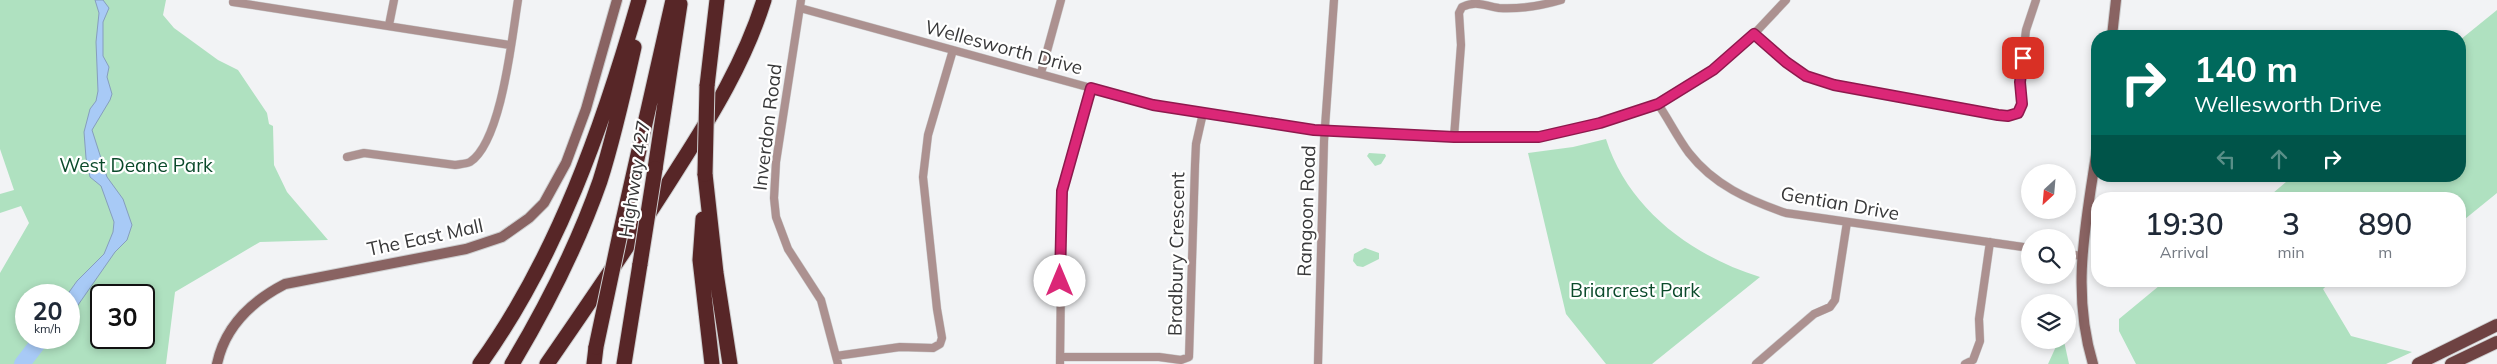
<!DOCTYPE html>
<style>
body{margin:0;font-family:Mulish,sans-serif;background:#f6f6f7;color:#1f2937;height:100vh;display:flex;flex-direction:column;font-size:19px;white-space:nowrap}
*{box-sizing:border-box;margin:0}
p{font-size:16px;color:#747a83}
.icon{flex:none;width:28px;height:28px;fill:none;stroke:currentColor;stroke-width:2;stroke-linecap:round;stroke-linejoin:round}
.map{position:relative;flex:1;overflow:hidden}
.panel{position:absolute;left:2091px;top:192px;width:375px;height:95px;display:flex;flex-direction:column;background:#fff;border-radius:20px;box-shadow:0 2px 8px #0003}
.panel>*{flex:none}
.top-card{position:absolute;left:2091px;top:30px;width:375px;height:152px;border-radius:20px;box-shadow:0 2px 8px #0003;background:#00695c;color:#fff;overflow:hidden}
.needle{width:32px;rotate:206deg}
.tools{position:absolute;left:2021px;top:164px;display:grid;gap:10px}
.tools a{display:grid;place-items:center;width:55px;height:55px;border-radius:50%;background:#fff;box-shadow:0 2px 8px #0003;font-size:25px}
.speed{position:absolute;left:15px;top:284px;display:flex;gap:10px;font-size:25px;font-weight:700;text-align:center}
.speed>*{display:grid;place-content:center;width:65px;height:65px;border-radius:50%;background:#fff;box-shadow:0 2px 8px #0003;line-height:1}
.speed small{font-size:12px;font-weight:400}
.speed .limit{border:2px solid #111;border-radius:8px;background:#fff;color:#111}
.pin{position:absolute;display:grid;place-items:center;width:42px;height:42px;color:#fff;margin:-21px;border-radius:10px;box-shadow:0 2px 8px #0006}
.me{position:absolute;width:55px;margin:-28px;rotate:0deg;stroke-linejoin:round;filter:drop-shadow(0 0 4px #0008)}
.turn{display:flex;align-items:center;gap:18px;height:105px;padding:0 20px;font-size:22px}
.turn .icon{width:65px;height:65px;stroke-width:2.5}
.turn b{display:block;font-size:35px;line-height:42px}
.lanes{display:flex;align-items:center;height:48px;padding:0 20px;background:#0003;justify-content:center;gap:25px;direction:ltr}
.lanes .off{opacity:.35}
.eta{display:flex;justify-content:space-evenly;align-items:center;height:85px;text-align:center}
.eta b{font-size:30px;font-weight:600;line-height:35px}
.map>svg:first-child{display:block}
</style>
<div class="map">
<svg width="2497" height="364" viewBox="0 0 2497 364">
<rect width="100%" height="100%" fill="#f2f3f5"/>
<!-- green -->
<path fill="#afe1c0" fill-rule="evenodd" d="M 0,0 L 166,0 L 163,15 L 174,28 L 218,60 L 238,70 L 267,113 L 269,124 L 273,126 L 274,165 L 287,192 L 328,240 L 260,242 L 175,292 L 166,364 L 0,364 L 0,273 L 29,223 L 21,206 L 0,213 L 0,194 L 14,190 L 0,149 ZM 26,295 L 69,295 L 69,338 L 26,338 ZM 101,295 L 144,295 L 144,338 L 101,338 Z
M 2497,10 L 2497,193 L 2460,223 L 2460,199 L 2266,199 L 2293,176 L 2460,176 L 2460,40 Z
M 1606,139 C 1628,209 1692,256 1760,277 L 1652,364 L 1606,364 L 1566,314 L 1528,153 L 1573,147 Z
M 1369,153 L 1385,154 L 1386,156 L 1381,164 L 1375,166 L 1367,156 Z
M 1365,248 L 1379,253 L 1379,259 L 1363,267 L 1357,266 L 1353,261 L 1354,254 Z
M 2165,281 L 2332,281 L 2323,289 L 2351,336 L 2412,352 L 2386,364 L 2136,364 L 2119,331 L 2119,319 Z
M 2059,340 L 2064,341 L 2069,364 L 2048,364 Z"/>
<!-- water -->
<path fill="#a8caf6" stroke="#869ebd" d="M 95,0 L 103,0 L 109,8 L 103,22 L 103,56 L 109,67 L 107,77 L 112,94 L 110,100 L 92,130 L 107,177 L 123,199 L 132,225 L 127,240 L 115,252 L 69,318 L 69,295 L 67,295 L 77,281 L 104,254 L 113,232 L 114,222 L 101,186 L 90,177 L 86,158 L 84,132 L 90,109 L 96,101 L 98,91 L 96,42 L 99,13 Z"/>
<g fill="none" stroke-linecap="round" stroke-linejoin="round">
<!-- river -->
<path stroke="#a8caf6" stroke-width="16" d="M 22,364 L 42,338"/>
<defs>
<path id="street" d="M 801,0 L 776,162 L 774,198 L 776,217 L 788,249 L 821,300 L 838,364
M 233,2 L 510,45
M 800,8 L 1153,105 L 1314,129 L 1454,137 L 1539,137 L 1601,123 L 1658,104 L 1713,70 L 1754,34 L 1786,0
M 389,25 L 394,0
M 1754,34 L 1786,62 L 1806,76 L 1834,85 L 2008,116 L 2018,113 L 2022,104 L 2020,81 L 2026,30 L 2036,0
M 1041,73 L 1061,0
M 1658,104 C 1669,120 1677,137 1689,153 C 1714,185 1748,200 1786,213 L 2030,248
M 1454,137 L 1461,45 L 1459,13 L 1462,7 C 1477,0 1484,6 1499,8 C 1519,9 1541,6 1561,0
M 347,157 L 364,153 L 455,165 C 460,164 466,164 470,162 C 502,141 512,36 518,0
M 2068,254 L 2082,256
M 836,356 L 900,347 L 933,348 L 940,344 L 942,338 L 937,309 L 923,177 L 928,135 L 953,50
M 1060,357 L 1159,357 L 1181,360 L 1189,357 L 1195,165 L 1196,144 L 1203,113
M 1060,364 L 1062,191 L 1091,88
M 1318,364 L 1324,141 L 1334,0
M 1756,364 L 1814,314 L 1830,307 L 1835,300 L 1847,222
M 1965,364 L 1973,360 L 1980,341 L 1979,319 L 1990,242"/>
<path id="secondary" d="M 2112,36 L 2116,0
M 217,364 C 225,326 252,301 285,284 L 466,249 L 502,237 L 529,218 L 544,203 L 566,163 L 586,109 L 617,0
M 2093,364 C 2070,288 2087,218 2098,142"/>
<path id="primary" d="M 2418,364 L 2497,325
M 2451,364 L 2497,342"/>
<path id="highway" d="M 707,86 L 717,0
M 655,169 L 680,4
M 705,174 L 716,273 L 730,364
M 703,219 L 700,260 L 712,364
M 620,234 L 673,0
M 480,364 C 557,257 603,126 639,0
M 512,364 C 546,307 578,244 600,181 C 614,137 624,92 634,47
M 547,364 C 592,299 636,235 678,168 C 712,115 745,61 764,0
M 594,364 L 596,347
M 624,364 L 640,264"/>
</defs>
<!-- street casing -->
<use href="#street" stroke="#cdcecf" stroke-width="9"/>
<!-- secondary casing -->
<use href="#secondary" stroke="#cdcecf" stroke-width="12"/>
<!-- primary casing -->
<use href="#primary" stroke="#cdcecf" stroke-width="14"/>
<!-- highway casing -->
<use href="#highway" stroke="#cdcecf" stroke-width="17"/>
<!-- street -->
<use href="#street" stroke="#ac9190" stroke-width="8"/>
<!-- secondary -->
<use href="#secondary" stroke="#896362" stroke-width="10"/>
<!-- primary -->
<use href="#primary" stroke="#6e4242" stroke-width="12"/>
<!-- highway -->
<use href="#highway" stroke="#572627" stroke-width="15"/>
<defs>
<path id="highway-bridge" d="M 705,174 L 707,86
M 640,264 L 655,169
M 596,347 L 620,234"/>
</defs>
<!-- highway-bridge casing -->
<use href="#highway-bridge" stroke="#cdcecf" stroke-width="17" stroke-linecap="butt"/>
<!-- highway-bridge -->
<use href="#highway-bridge" stroke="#572627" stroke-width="15"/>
</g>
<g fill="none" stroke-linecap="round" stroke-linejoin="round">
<defs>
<path id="route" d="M 1060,281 L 1062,191 L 1091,88 L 1153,105 L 1314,130 L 1454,137 L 1539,137 L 1600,123 L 1658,104 L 1713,70 L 1754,34 L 1786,62 L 1806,76 L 1834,85 L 1998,115 L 2008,116 L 2018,113 L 2022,104 L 2020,82 L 2023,58"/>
</defs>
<!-- route casing -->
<use href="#route" stroke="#8e194d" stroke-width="12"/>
<!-- route -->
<use href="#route" stroke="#db2777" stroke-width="9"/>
</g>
<g text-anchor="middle" stroke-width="4.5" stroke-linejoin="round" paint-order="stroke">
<!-- street labels -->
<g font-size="19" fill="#383839" stroke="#fff">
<text transform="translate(1004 47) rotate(15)" y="7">Wellesworth Drive</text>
<text transform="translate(767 127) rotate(-83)" y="7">Inverdon Road</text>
<text transform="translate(634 179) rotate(-81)" y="7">Highway 427</text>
<text transform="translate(1840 203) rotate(10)" y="7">Gentian Drive</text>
<text transform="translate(1306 211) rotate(-88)" y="7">Rangoon Road</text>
<text transform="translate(425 237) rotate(-12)" y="7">The East Mall</text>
<text transform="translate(1176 254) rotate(-89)" y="7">Bradbury Crescent</text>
</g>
<!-- park labels -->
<g font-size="19" fill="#0b4a2b" stroke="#fff">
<text x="136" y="172">West Deane Park</text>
<text x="1635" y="297">Briarcrest Park</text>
</g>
</g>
</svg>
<div class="tools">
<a><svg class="needle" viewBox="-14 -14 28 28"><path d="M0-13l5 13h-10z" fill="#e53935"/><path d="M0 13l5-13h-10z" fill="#747a83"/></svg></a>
<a><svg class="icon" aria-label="search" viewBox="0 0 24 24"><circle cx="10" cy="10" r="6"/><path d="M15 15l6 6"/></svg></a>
<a><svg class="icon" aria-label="layers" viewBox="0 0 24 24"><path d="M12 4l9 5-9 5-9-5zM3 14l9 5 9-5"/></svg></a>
</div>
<div class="speed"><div>20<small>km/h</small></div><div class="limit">30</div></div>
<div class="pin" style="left:2023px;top:58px;background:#d93025"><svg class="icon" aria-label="arrive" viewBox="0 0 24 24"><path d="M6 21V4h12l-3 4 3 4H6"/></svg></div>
<svg class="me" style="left:1060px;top:281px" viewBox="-20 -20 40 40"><circle r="19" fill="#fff"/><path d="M0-13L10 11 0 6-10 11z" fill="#db2777"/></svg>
<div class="top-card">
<div class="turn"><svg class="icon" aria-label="right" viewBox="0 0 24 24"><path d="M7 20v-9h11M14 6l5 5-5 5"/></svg><div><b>140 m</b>Wellesworth Drive</div></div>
<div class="lanes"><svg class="icon off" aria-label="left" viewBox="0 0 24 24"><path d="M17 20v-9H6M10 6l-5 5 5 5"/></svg><svg class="icon off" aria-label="ahead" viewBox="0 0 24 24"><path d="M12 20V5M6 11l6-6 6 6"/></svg><svg class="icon" aria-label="right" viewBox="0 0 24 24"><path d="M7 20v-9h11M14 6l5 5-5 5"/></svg></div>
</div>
<section class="panel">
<div class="eta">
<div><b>19:30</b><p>Arrival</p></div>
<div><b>3</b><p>min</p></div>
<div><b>890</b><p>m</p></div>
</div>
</section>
</div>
